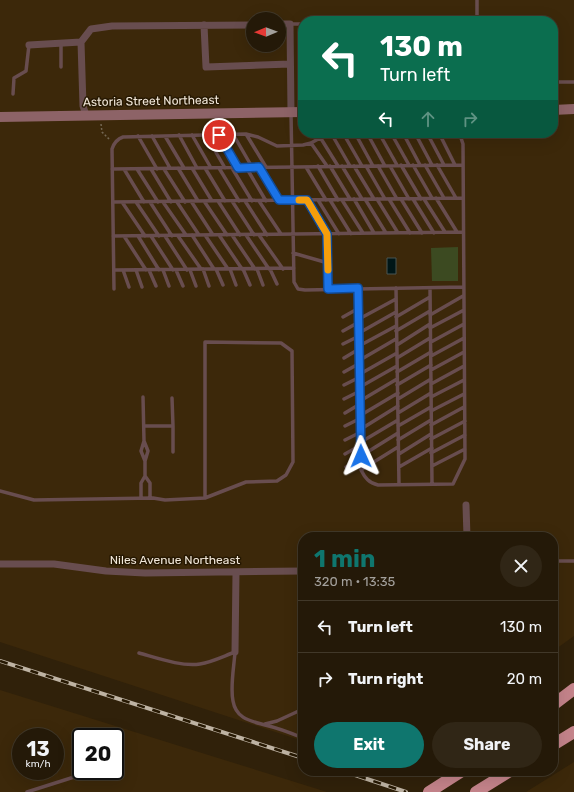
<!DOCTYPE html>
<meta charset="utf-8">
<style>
body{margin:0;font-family:Rubik,sans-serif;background:#302616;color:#f1f3f6;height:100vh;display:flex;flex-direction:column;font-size:15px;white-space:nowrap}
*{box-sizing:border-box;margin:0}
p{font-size:13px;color:#a3a09c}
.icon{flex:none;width:22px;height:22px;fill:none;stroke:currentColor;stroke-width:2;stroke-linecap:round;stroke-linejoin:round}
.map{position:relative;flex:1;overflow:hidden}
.sheet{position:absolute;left:298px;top:532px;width:260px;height:244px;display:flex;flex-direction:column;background:#241908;border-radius:16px;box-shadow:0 4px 16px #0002,0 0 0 1px #413829}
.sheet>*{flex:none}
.hud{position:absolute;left:298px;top:16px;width:260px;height:122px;border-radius:16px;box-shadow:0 4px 16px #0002,0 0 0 1px #413829;background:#0b6e4f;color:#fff;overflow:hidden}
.needle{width:26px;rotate:269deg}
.buttons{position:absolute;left:246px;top:12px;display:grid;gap:8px}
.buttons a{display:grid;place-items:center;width:40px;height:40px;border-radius:50%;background:#241908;box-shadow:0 4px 16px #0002,0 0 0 1px #413829;font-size:20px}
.speed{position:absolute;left:12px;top:728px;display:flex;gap:8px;font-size:20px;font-weight:700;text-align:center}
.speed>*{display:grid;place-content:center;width:52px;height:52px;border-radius:50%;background:#241908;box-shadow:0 4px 16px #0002,0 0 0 1px #413829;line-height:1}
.speed small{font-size:10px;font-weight:400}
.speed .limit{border:2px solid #111;border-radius:6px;background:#fff;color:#111}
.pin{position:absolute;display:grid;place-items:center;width:34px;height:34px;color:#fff;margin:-17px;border:2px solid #fff;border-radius:50%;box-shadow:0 1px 4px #0007}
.me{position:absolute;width:44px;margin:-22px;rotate:359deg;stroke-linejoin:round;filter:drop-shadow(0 0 3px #0008)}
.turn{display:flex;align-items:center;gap:14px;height:84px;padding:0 16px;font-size:18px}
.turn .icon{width:52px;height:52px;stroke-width:2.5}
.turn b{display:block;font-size:28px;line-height:34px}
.lanes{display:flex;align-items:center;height:38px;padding:0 16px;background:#0003;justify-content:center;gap:20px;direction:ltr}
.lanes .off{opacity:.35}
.round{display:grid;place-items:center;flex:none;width:42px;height:42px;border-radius:21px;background:#302616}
.summary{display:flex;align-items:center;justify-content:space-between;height:68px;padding:0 16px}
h1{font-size:24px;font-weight:700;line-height:30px;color:#0f766e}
.cta{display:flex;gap:8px;margin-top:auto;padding:8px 16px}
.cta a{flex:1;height:46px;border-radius:24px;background:#0f766e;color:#fff;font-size:16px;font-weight:700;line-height:46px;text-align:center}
.cta a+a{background:#302616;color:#f1f3f6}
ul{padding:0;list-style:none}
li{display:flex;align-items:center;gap:12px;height:52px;padding:0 16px;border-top:1px solid #413829}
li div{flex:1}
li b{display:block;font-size:15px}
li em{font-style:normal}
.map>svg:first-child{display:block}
</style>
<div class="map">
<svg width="574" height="792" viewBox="0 0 574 792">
<rect width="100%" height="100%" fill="#30210a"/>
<!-- built -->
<path fill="#3c280a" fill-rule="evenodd" d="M 0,0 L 574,0 L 574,636 L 553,651 L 553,537 L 303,537 L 303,741 L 0,642 ZM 253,19 L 279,19 L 279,45 L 253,45 ZM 303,21 L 553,21 L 553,133 L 303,133 Z
M 0,690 L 327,792 L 0,792 ZM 21,737 L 55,737 L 55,771 L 21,771 ZM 81,737 L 115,737 L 115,771 L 81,771 Z
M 574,762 L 574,792 L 526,792 Z"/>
<!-- green -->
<path fill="#3c4a21" d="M 458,247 L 458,281 L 432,281 L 431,248 Z"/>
<!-- water -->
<path fill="#001617" stroke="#495552" d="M 387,258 L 396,258 L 396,274 L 387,274 Z"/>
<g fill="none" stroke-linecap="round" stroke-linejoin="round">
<!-- path -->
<path stroke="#746753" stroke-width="1.5" stroke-dasharray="2 2" stroke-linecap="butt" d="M 101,124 L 102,132 L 110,140"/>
<!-- lane -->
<path stroke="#684d4f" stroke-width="3.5" d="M 477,0 L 477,21
M 290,24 L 303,24
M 61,67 L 61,43
M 553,82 L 574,82
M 13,94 L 14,78 L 26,71 L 29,45
M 291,113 L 294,282 L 298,289 L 305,290 L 463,287
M 331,133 L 350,166
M 343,133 L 362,166
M 355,133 L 373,166
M 367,133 L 385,166
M 379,133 L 397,165
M 391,133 L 409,165
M 403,133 L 420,165
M 415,133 L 432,165
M 427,133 L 444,165
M 439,133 L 455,165
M 233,134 L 252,167
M 246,134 L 266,167
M 179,135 L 197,168
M 192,135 L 211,168
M 206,135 L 225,168
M 219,135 L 238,168
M 138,136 L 157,169
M 152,136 L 170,168
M 165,136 L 184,168
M 320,137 L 338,166
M 311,143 L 327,166
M 401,165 L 421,199
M 413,165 L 432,198
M 425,165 L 444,198
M 437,165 L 456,198
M 318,166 L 338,200
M 330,166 L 350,199
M 342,166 L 362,199
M 354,166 L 374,199
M 366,166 L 385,199
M 378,166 L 397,199
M 390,166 L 409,199
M 246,167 L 266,201
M 259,167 L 279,200
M 306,167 L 326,200
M 178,168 L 198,201
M 192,168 L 212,201
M 205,168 L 225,201
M 219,168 L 239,201
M 232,168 L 252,201
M 112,169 L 462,165
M 124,169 L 144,202
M 137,169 L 158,202
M 151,169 L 171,202
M 164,169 L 185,202
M 436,198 L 457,232
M 354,199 L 374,233
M 365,199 L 386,233
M 377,199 L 398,233
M 389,199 L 410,233
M 401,199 L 422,233
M 413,199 L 434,233
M 424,199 L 445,232
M 307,200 L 327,234 L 328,289
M 318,200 L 339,234
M 330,200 L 351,234
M 342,200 L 363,233
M 191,201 L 213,235
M 204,201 L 227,235
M 218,201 L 240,235
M 232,201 L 254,235
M 245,201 L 267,235
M 259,201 L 281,234
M 113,202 L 463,198
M 122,202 L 145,236
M 136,202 L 159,236
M 150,202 L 172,236
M 163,202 L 186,235
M 177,202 L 199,235
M 192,235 L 214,269
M 205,235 L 228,269
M 219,235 L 242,269
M 232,235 L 255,269
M 246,235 L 269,269
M 259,235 L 283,269
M 113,236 L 463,232
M 124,236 L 146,270
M 138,236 L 159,270
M 151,236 L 173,270
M 165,236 L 187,270
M 178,236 L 201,269
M 293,253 L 328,263
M 203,269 L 209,286
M 216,269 L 223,285
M 230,269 L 236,285
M 243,269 L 250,285
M 257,269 L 263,285
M 270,269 L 277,284
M 114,270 L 294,268
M 123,270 L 129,287
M 136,270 L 142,287
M 149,270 L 156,286
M 163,270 L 169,286
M 176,270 L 183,286
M 190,270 L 196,286
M 396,288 L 399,485
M 430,288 L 432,484
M 114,289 L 112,149 C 114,143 117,139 123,137 L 246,134 L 258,137 L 277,146 L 303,145 L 311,143 L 329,133
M 358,289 L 361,470 C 365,478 369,483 378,485 L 453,484 L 465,459 L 463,144 L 461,138 L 455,133
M 430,315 L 463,296
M 343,317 L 359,308
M 396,317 L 430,297
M 359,319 L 396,299
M 430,328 L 464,310
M 343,331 L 359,322
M 396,331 L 430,311
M 359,333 L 396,312
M 431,342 L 464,324
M 343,344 L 359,336
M 397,345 L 430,324
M 359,346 L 396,326
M 431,356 L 464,338
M 344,358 L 359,349
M 397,358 L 430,338
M 360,360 L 396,339
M 431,370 L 464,352
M 344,372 L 360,363
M 397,372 L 431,352
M 360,374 L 397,353
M 431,384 L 464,366
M 344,385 L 360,377
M 397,385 L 431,365
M 360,387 L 397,366
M 143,397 L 144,441
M 431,397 L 464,380
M 344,399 L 360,391
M 398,399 L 431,379
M 360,401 L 397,379
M 431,411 L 464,394
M 345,413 L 360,404
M 398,413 L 431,393
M 361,415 L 398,393
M 431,425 L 464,407
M 144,426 L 173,426 L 172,398
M 173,426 L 173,452
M 345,426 L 361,418
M 398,426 L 431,407
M 361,429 L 398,406
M 431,439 L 465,421
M 345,440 L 361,432
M 398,440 L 431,420
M 361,442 L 398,420
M 431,453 L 465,435
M 345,454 L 361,445
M 399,454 L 431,434
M 361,456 L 398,433
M 145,461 L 141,451 L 144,441 L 148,451 L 145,461 L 145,476
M 432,466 L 465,449
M 346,467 L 361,459
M 399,467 L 432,448
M 361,470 L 398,447
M 0,491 L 34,500 L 153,498 L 165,500 L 205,498 L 246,482 L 277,481 L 286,475 L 293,462 L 292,351 L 281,343 L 205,342 L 205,498
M 141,498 L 141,483 L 145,476 L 150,483 L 150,498
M 553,561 L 574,561
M 139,653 C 157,658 182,667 200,664 C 212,662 224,656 235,652 C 234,667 230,687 233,701 C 236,719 251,721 265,725 C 278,728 291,733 303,738
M 265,724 L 277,721 L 303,709
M 27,792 L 93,771"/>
<!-- street -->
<path stroke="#684d4f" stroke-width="7" d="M 279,24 L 290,24 L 291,112
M 204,25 L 206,67 L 290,64
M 29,45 L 81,42
M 86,115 L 83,106 L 81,42 L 91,29 L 112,26 L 253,25
M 466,505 L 467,537
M 0,564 L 54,564 L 106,571 L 145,573 L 303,571
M 235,652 L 236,572"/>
<!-- secondary -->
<path stroke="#8d6367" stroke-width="10" d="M 553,110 L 574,109
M 0,117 L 303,112"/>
<!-- highway -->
<path stroke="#c4838a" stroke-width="12" d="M 553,705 L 574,689
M 553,745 L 574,732
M 429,792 L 462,771
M 476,792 L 510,771"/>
<defs>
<path id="rail" d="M 0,661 L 303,758
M 343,771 L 406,792"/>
</defs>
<!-- rail casing -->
<use href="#rail" stroke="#beb3a3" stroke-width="4"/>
<!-- rail -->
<use href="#rail" stroke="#261802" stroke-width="2.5" stroke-dasharray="8" stroke-linecap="butt"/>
</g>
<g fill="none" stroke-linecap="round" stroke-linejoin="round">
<defs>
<path id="route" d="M 219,135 L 238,168 L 259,167 L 279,200 L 307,200 L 327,234 L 328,289 L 358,288 L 361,456"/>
</defs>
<!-- route casing -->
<use href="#route" stroke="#114b97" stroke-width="10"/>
<!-- route -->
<use href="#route" stroke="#1a73e8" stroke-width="7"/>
<!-- slow -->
<path stroke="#f59e0b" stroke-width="7" d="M 299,200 L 307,200 L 327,234 L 328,270"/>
</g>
<g text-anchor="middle" stroke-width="3" stroke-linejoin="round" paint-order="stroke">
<!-- street labels -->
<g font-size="12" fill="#f2e8da" stroke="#261802">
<text transform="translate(151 101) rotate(-1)" y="4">Astoria Street Northeast</text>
<text x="175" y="564">Niles Avenue Northeast</text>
</g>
</g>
</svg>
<div class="buttons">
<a><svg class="needle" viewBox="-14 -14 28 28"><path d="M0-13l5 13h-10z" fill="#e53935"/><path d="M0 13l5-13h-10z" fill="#a3a09c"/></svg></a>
</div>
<div class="speed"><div>13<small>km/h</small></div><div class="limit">20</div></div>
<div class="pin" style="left:219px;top:135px;background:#d93025"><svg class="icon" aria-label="arrive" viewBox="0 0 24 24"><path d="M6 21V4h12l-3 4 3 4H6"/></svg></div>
<svg class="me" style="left:361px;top:456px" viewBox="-20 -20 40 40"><path d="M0-17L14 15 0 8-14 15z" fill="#1a73e8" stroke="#fff" stroke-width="4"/></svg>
<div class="hud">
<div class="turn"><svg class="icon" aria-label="left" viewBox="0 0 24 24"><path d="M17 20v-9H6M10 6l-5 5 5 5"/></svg><div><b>130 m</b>Turn left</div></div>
<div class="lanes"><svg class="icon" aria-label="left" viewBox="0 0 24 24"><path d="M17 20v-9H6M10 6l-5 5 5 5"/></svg><svg class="icon off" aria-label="ahead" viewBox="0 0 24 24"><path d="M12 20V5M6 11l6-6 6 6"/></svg><svg class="icon off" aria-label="right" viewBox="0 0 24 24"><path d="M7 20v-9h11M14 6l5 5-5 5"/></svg></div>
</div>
<section class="sheet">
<div class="summary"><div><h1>1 min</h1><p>320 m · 13:35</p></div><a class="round"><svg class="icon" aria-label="close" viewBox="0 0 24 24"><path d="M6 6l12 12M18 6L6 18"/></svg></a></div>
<ul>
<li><svg class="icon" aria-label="left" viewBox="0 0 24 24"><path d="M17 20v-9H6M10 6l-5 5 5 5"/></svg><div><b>Turn left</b></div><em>130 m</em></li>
<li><svg class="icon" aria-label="right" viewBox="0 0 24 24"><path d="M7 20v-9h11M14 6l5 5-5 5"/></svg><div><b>Turn right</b></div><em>20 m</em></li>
</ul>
<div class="cta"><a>Exit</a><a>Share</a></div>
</section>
</div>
